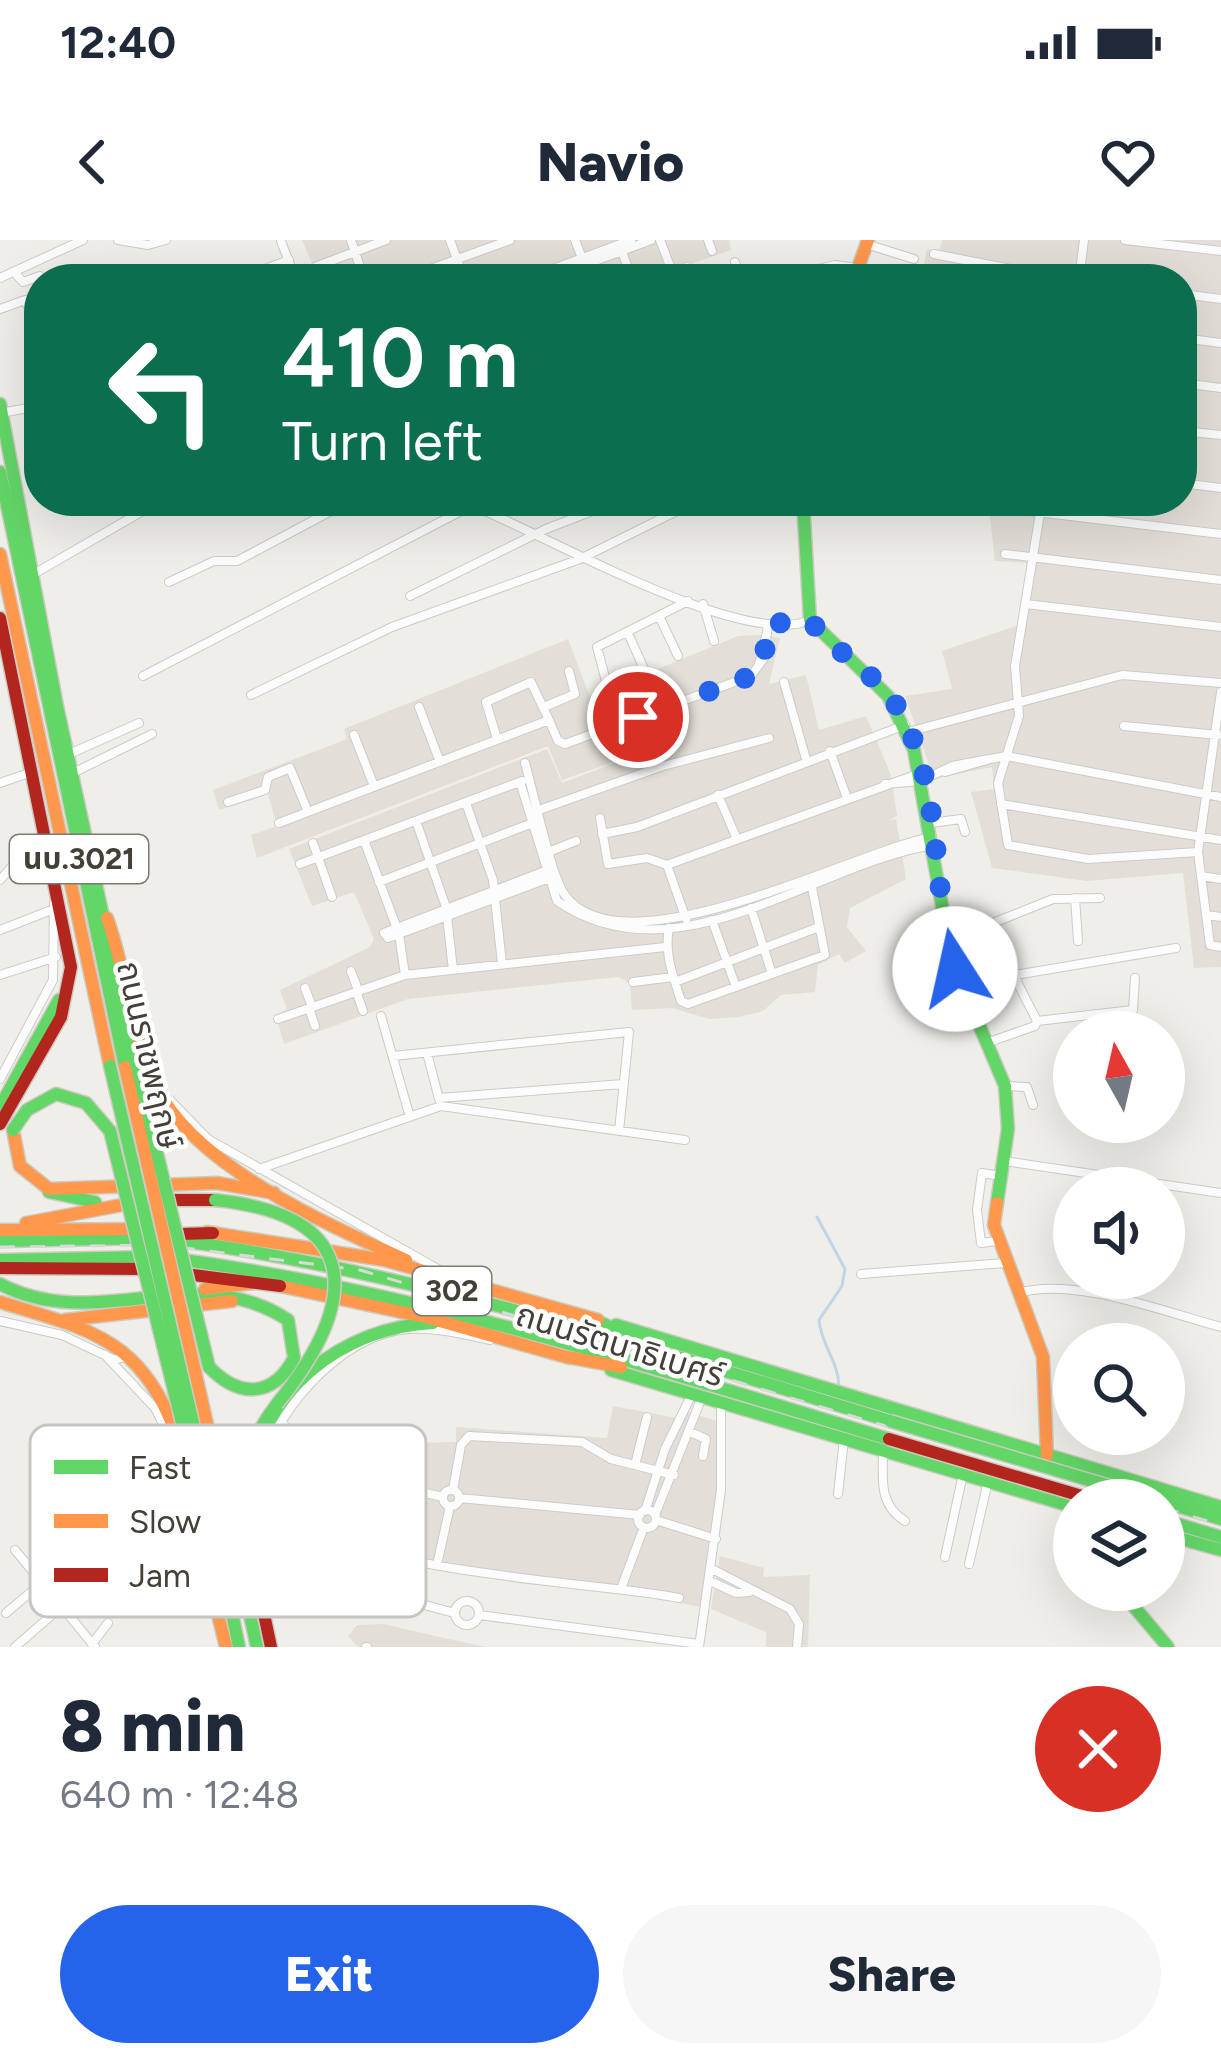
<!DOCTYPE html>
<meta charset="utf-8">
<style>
body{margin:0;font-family:Figtree,"Noto Sans Thai",sans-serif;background:#f6f6f7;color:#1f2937;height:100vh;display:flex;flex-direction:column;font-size:45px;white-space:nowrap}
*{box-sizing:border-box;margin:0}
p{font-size:39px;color:#747a83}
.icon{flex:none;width:66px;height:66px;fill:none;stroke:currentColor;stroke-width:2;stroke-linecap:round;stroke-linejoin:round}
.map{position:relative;height:1407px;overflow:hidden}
.details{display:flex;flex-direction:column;background:#fff;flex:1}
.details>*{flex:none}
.hud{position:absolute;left:24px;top:24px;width:1173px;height:252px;border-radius:48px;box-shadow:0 12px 48px #0002;background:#0b6e4f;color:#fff;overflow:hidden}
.needle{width:78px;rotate:352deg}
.controls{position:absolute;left:1053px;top:771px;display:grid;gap:24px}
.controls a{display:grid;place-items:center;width:132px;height:132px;border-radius:50%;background:#fff;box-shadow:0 12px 48px #0002;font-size:60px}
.pin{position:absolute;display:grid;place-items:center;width:102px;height:102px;color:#fff;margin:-51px;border:6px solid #fff;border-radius:50%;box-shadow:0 3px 12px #0007}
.me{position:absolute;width:132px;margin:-66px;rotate:350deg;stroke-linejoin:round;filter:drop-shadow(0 0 9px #0008)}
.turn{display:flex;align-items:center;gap:42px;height:252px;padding:0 60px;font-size:54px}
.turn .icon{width:156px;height:156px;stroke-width:2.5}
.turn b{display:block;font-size:84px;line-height:102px}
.round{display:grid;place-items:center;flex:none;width:126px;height:126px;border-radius:63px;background:#f6f6f7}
.summary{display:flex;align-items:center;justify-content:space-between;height:204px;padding:0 60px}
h1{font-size:72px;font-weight:800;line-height:90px}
.button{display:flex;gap:24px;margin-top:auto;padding:24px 60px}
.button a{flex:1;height:138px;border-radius:72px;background:#2563eb;color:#fff;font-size:48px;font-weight:800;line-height:138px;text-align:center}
.button a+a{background:#f6f6f7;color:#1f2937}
.status{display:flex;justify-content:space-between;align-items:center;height:84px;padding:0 60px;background:#fff;direction:ltr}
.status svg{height:33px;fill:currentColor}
header{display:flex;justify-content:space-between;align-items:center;height:156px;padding:0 60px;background:#fff;font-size:54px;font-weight:800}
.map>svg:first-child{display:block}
</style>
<div class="status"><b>12:40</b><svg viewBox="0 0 49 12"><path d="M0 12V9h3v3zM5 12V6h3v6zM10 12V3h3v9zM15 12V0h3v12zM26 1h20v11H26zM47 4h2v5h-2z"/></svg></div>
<header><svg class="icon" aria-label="back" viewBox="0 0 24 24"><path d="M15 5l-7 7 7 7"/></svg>Navio<svg class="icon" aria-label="heart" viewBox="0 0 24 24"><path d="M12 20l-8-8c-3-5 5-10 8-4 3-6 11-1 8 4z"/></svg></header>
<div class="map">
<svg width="1221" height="1407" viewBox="0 0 1221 1407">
<rect width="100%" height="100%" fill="#efeee9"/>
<!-- residential -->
<path fill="#e3dfd8" d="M 302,0 L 729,0 L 731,10 L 648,39 L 319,39 Z
M 943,0 L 1221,0 L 1221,727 L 1194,728 L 1183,633 L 1087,641 L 992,628 L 971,552 L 994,549 L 992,527 L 934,539 L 905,456 L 952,449 L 942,411 L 1019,385 L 1031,323 L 995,321 L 988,261 L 1182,261 L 1182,39 L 921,39 L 927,9 L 939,11 Z
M 759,395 L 780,398 L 769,444 L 806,435 L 819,490 L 866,476 L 891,535 L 897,576 L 890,580 L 896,579 L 906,639 L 850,668 L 847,687 L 866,711 L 845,723 L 839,714 L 818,725 L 815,752 L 781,755 L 763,771 L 739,777 L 709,779 L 672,768 L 632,770 L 630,744 L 619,737 L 408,759 L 284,804 L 276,776 L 287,769 L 280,750 L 370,707 L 374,699 L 354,652 L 312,666 L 289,609 L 547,509 L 562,543 L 654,508 L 562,540 L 548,506 L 257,618 L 251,595 L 277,586 L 268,554 L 219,570 L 213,550 L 347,499 L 344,489 L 568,399 L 590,457 L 738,396 Z
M 613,1166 L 677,1178 L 681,1170 L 717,1181 L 718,1246 L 700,1367 L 626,1352 L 524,1344 L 398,1322 L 387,1349 L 361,1344 L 328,1326 L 294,1298 L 315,1271 L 346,1202 L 411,1214 L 413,1203 L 456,1202 L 456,1187 L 607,1198 Z
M 720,1316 L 764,1328 L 763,1337 L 810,1335 L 808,1407 L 766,1407 L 766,1392 L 711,1369 Z
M 384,1384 L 439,1397 L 486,1407 L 358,1407 L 348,1396 L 357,1385 Z"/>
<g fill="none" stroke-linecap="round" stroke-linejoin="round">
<!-- stream -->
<path stroke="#bfd6e8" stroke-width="3" d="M 817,977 L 845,1029 L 842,1046 L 819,1080 C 821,1105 838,1120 839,1146"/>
<defs>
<path id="street" d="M 118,0 L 148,5 L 166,0
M 351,0 L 364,39
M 450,0 L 464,39
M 575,0 L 590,39
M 660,0 L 670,26
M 708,0 L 712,11
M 1125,0 L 1221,11
M 281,1 L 295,38
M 866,4 L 914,19
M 620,6 L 632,39
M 934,14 L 1062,39
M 735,22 L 741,39
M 315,27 L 386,0
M 687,27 L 692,39
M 88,30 L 92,39
M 425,31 L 510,0
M 14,32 L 23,42 L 40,36
M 0,38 L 83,0
M 238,39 L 289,20
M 406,39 L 417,35
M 526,39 L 631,0
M 547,39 L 651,0
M 776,39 L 835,25 L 857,28
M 1079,39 L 1084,0
M 1182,54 L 1221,59
M 0,69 L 25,60 L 39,90
M 1182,98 L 1221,103
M 1182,143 L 1221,148
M 1,173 L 39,166
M 1182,191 L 1221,195
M 1182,243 L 1221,248
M 461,261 C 533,287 741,411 810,380
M 1042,261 L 1015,426 L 1019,476 L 998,543 L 1008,605 L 1088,619 L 1198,612
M 987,266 L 1221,294
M 276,271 L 294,261
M 489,271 L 511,261
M 1005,314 L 1221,340
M 32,335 L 160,261
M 169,342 L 214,321 L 237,321 L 350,261
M 410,356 L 546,289 L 618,261
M 703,364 L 714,401
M 1026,364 L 1221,387
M 660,378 L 678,416
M 628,393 L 644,429
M 759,424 L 767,392
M 143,436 L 471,266
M 784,442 L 806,519
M 607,445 L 597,407 L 688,361
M 1221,452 L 1198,612 L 1210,705 L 1221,707
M 251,455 L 392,387 L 580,319 L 697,261
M 419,467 L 440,522
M 544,467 L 575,454 L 569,431
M 1124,486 L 1218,495
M 908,492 L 1122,435 L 1221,443
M 354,495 L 374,546
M 497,499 L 486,462 L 531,442 L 549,480
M 830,511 L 847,558
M 67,515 L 139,483
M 525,523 C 533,550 551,637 565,655 C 623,735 855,611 932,597
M 945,532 L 987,520
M 73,533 L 152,494
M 520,542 L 557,661 C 676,743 814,624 933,605
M 0,543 L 32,532
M 885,544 L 921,541 L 952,526 L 1006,516 L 1221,557
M 718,555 L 736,597
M 228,562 L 265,550 L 268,537 L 290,528 L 308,572
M 466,563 L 493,640 L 502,724
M 1001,564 L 1221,600
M 539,570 L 663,526 L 769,498
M 600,578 L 608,624 L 647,618 L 667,625 L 918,534
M 416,581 L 446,667 L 453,730
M 279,583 L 549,480 L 558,501 L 565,504 L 751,436 L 764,418 L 768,384
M 931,583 L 961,579 L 965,592
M 602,594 L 637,587 L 905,485
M 364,600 L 399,694 L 405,735
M 313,603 L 332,657
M 551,611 L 576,601
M 300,624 L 522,541
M 667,625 L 686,679
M 1201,636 L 1221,639
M 0,640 L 15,623 L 49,613
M 379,642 L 535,582
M 1075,658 L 1078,701
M 751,668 L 772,734
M 1207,675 L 1221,677
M 712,680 L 736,747
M 669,688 C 664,714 673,735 681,761 L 688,764 L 825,715 L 811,642
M 0,690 L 54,669
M 384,693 L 388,698 L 552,637
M 384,693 L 550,629
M 351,731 L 358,750
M 0,735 L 56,717
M 1015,735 L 1176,708
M 959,736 L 997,704
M 633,742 L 673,737
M 675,742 L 819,687
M 305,748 L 312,767
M 356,751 L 363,771
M 309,768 L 315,786
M 381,776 L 410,877
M 278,779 L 405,735 L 665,707
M 1037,781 L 988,685 L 1053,659 L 1100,658
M 989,802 L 1035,786 L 1037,781 L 1133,770 L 1135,738
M 427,813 L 439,859
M 393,816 L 629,792 L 619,891
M 0,839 L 53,740 L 54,663
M 1005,846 L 1027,847 L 1033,865
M 439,858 L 623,844
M 170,860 L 208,899 L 445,1033
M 1004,921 L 1221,953
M 259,929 L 441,866 L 685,900
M 997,1001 L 981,1003 L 977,970 L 982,933 L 1001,936
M 861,1034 L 1005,1023
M 1019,1053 C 1072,1036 1168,1073 1221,1087
M 0,1081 L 62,1095 L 115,1120 L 127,1116
M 105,1115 L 155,1168 L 170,1198
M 690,1192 L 706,1199 L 703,1216
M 883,1210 C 883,1239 878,1264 905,1281
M 635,1225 L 647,1177
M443 1258a8 8 0 1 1 16 0a8 8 0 1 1-16 0Z
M 453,1250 L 461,1205 L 469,1196 L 582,1202 L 611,1219 L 674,1235
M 838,1254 L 844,1199
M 443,1257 L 344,1234 L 317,1279 C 349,1333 610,1343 679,1358
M 256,1258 L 264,1259 L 280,1239 L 295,1201 L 283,1183
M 459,1258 L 640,1275
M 264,1259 L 294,1279
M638 1279a9 9 0 1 1 18 0a9 9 0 1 1-18 0Z
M 645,1271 L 665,1209 L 692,1154
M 655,1275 L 702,1157
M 656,1280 L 716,1299
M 15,1310 L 95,1407
M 945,1317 L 963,1234
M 969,1324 L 988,1241
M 437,1325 L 450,1266
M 712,1329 L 790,1369 L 799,1384 L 797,1407
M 262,1337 C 259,1306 252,1273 257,1243 C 267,1179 338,1095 406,1089 C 434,1087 463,1094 490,1100
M 315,1339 C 324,1336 433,1368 455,1373
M 710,1341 L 736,1353 L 749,1352
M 622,1346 L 644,1287
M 263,1347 L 302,1318
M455 1373a12 12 0 1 1 24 0a12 12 0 1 1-24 0Z
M 6,1373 L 44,1341
M 479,1375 L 699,1404
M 92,1404 L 108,1383
M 15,1407 L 61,1367
M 366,1407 L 367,1407
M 699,1407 L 721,1250 L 721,1162"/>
<path id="fast" d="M 0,164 L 57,466 L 136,827
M 0,232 L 125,827
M 803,261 L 810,380 L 888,456 L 914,510 L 952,721 L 1005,846 L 1008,889 L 997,963
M 0,867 L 59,760
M 49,952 L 95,962
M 169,999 C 417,1032 651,1109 890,1181
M 0,1001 L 149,998
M 176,1019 C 421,1052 653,1128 889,1199
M 0,1020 L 150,1017
M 0,1044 C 98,1095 194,1018 288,1080 L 294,1118
M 593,1079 L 635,1099
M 616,1085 L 1221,1267
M 611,1130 L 1074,1267
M 183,1187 L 212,1343
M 194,1187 L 239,1407
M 208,1188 L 257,1407
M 1164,1262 L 1221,1279
M 1164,1280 L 1221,1297
M 245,1288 C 236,1239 247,1203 277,1164
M 1164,1294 L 1221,1310
M 259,1348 C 254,1315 246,1281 249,1247 C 258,1152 343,1087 433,1083
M 1120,1350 L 1168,1407"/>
<path id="slow" d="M 854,39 L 868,0
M 0,314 L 110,826
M 107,678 C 127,733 131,796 157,848 C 196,927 328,985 406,1020
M 13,890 L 20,926 L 49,949 L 217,943 L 274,953
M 997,963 L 994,985 L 1043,1117 L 1047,1216
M 26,983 L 138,962
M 0,990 L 170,989
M 207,992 L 384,1020 L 598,1080
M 280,1046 L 429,1078 L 570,1118
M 205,1049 L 253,1043
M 0,1062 C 40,1075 87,1085 121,1111 C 194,1168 191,1287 216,1369
M 65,1080 L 232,1061
M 567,1117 L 621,1127
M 216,1367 L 226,1407"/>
<path id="jam" d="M 0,378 L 71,727 L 61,777 L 0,884
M 162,960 L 215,960
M 180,994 L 213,993
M 0,1028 L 146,1029 L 280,1046
M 257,1341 L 271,1407"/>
</defs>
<!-- street casing -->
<use href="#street" stroke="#cdcbc7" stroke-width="10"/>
<!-- fast casing -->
<use href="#fast" stroke="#cdcbc1" stroke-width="15"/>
<!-- slow casing -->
<use href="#slow" stroke="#cdcbc1" stroke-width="15"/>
<!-- jam casing -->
<use href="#jam" stroke="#cdcbc1" stroke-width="15"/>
<!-- street -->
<use href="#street" stroke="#fdfcfc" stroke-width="8"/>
<!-- fast -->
<use href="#fast" stroke="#63d668" stroke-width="12"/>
<!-- slow -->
<use href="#slow" stroke="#ff974d" stroke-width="12"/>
<!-- jam -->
<use href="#jam" stroke="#b3261e" stroke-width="12"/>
<!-- rail -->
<path stroke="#d9d9d8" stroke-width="3" stroke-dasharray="15 15" stroke-linecap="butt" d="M 0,1007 L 160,1005 L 360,1030 L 1135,1260
M 1164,1268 L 1221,1285"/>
<defs>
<path id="fast-bridge" d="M 110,826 L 194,1187
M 136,827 L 209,1127 C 239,1158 273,1158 294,1118
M 13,890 L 27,870 L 56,854 L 86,863 L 110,891 L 183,1187
M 215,960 C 368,976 357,1065 277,1164
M 890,1181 L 1157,1260"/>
<path id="slow-bridge" d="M 125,827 L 208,1188"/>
<path id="jam-bridge" d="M 889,1199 L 1095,1260"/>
</defs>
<!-- fast-bridge casing -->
<use href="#fast-bridge" stroke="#cdcbc1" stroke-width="15" stroke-linecap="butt"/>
<!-- slow-bridge casing -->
<use href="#slow-bridge" stroke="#cdcbc1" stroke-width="15" stroke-linecap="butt"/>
<!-- jam-bridge casing -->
<use href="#jam-bridge" stroke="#cdcbc1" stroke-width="15" stroke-linecap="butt"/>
<!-- fast-bridge -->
<use href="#fast-bridge" stroke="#63d668" stroke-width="12"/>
<!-- slow-bridge -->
<use href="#slow-bridge" stroke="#ff974d" stroke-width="12"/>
<!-- jam-bridge -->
<use href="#jam-bridge" stroke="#b3261e" stroke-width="12"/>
</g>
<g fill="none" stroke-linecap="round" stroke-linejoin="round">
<!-- route -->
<path stroke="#2563eb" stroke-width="21" stroke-dasharray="0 37.8" d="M 638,477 L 751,436 L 764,418 L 768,384 L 810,380 C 836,415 879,433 901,473 C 943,549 931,648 955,729"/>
</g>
<g text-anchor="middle" stroke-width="9" stroke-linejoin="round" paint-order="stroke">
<!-- shield labels -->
<g fill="#fff" stroke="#7c7973" stroke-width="3">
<rect x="10" y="595" width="138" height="48" rx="9"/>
<rect x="413" y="1027" width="78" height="48" rx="9"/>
</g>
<g font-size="30" font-weight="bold" fill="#443f37">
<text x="79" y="629">นบ.3021</text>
<text x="452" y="1061">302</text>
</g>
<!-- street labels -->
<g font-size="33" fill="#443f37" stroke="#fff">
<text transform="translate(150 815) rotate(77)" y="12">ถนนราชพฤกษ์</text>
<text transform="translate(620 1104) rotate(17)" y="12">ถนนรัตนาธิเบศร์</text>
</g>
</g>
<!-- legend -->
<rect x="30" y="1185" width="396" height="192" rx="18" fill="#fff" stroke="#c7c5c3" stroke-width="3"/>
<rect x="54" y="1220" width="54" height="14" fill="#63d668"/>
<rect x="54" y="1274" width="54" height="14" fill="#ff974d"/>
<rect x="54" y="1328" width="54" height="14" fill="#b3261e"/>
<g font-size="33" fill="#443f37">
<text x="129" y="1239">Fast</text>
<text x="129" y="1293">Slow</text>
<text x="129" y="1347">Jam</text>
</g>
</svg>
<div class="controls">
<a><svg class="needle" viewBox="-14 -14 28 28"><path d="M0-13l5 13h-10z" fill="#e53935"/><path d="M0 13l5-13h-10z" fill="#747a83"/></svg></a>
<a><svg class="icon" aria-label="sound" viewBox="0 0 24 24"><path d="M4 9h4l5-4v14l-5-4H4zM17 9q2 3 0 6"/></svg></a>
<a><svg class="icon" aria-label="search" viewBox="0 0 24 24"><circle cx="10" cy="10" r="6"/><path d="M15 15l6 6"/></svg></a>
<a><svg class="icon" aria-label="layers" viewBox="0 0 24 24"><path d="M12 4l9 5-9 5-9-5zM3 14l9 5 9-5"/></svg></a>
</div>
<div class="pin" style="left:638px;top:477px;background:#d93025"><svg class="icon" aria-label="arrive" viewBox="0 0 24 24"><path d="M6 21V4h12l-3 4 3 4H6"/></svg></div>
<svg class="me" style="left:955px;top:729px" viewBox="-20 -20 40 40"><circle r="19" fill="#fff"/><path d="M0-13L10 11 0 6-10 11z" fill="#2563eb"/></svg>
<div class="hud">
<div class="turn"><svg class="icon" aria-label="left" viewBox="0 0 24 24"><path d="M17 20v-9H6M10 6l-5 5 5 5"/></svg><div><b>410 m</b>Turn left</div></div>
</div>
</div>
<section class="details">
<div class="summary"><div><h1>8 min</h1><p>640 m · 12:48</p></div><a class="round" style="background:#d93025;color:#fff"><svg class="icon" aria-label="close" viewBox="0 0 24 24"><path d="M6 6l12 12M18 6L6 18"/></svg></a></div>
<div class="button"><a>Exit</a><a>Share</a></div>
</section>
